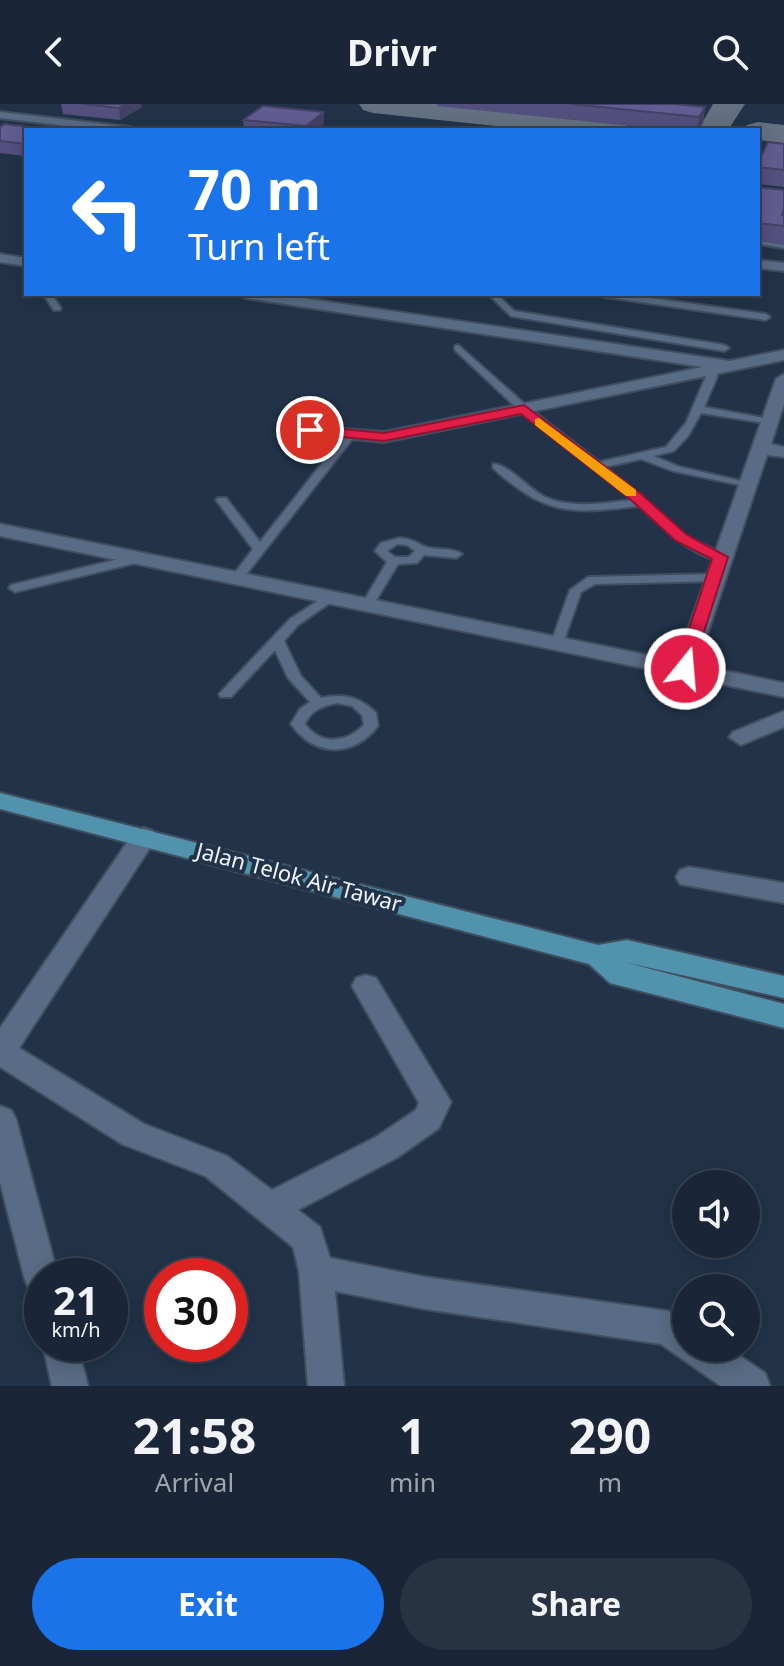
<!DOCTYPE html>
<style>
body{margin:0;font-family:"Noto Sans",sans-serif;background:#273242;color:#f1f3f6;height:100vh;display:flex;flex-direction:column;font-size:30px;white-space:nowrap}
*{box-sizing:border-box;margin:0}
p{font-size:26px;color:#9fa5ad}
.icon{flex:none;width:44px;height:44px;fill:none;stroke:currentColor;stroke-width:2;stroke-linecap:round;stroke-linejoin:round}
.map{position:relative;height:1282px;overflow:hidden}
.panel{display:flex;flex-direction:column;background:#1a2637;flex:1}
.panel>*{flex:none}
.guide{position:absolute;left:24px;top:24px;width:736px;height:168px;border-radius:0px;box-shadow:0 4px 20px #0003,0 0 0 2px #384352;background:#1a73e8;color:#fff;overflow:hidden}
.fabs{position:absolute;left:672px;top:1066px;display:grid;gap:16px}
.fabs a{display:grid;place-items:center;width:88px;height:88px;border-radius:50%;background:#1a2637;box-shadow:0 4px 20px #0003,0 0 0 2px #384352;font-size:40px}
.speed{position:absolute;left:24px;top:1154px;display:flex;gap:16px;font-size:40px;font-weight:700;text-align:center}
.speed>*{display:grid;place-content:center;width:104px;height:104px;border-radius:50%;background:#1a2637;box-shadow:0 4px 20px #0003,0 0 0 2px #384352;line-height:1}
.speed small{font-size:20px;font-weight:400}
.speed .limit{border:12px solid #d22;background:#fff;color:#111}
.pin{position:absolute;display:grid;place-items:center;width:68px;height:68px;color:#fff;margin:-34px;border:4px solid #fff;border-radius:50%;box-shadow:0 2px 8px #0007}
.me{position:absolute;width:88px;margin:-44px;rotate:17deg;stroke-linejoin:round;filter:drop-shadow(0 0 6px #0008)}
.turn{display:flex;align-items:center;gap:28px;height:168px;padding:0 32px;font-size:36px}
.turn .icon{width:104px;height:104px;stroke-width:2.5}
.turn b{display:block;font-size:56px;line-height:68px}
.eta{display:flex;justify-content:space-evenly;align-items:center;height:136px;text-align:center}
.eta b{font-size:48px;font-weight:700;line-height:56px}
.button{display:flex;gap:16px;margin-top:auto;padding:16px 32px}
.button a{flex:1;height:92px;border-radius:48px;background:#1a73e8;color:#fff;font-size:32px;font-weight:700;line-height:92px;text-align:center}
.button a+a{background:#273242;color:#f1f3f6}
header{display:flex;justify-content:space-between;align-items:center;height:104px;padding:0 32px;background:#1a2637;font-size:36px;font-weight:700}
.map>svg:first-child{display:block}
</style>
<header><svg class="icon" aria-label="back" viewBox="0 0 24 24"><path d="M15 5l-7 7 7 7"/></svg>Drivr<svg class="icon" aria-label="search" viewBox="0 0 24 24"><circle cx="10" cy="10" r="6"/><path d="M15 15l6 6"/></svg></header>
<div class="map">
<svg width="784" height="1282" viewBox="0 0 784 1282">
<rect width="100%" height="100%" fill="#223349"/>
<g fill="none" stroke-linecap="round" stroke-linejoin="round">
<!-- taxiway -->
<path fill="#637182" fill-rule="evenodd" d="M 359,0 L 454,0 L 615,17 L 626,20 L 630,26 L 533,26 L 373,9 L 363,6 Z
M 713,0 L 745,0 L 728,26 L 698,26 Z
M 758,18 L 784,21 L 784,39 L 758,36 L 758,26 L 744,26 L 747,21 Z"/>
<defs>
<path id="lane" d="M 758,136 L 784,140 L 784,144 L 758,140 Z
M 43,190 L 51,190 L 61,204 L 60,206 L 54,206 Z
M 488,190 L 497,190 L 514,207 L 724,241 L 729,244 L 724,247 L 511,212 Z
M 601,190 L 623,190 L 766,210 L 770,213 L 766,216 L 605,193 Z
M 458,241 L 528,303 L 599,358 L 666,343 L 686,319 L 710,263 L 718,261 L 717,273 L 704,303 L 769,315 L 774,318 L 773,320 L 701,309 L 688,332 L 674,347 L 653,352 L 680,363 L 750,379 L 750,383 L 673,367 L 641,355 L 605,363 L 639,390 L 685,432 L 724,450 L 724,456 C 697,458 658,419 639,402 C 571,410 546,412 493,364 L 493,360 C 507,359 530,386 545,393 C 571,405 605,399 633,396 L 520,307 L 455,246 L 455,242 Z
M 349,329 L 354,332 L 353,334 L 241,477 L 233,477 L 231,474 L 253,445 L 216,396 L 218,394 L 226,394 L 260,438 L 345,330 Z
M 399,434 C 416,435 419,442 430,444 C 441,446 453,444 462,450 L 456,454 L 424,451 L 417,459 L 398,460 L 372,503 L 364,503 L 362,500 L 387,458 L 375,447 L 381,439 ZM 397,440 L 407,441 L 415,447 L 409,453 L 395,453 L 387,447 Z
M 140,450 L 144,451 L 144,457 L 15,488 L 9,484 L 11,481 Z
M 713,470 L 719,474 L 717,477 L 595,480 L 581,488 L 562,542 L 552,542 L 551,539 L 570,486 L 588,473 Z
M 330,489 L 334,490 L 336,493 L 334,496 L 298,521 L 284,537 L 301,572 L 321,594 C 342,589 361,593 376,609 L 378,622 C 353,654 314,653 291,620 L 300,605 L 310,598 L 288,574 L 275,546 L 231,593 L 221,593 L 219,590 L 290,515 ZM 337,599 L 352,602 L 362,611 L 364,621 C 346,639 321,642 305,620 C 311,606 322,602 337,599 Z"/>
<path id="street" d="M 0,8 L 130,23 L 136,26 L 100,26 L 0,14 Z
M 0,150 L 26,154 L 26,162 L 0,158 Z
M 758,156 L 784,159 L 784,167 L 758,164 Z
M 238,190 L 275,190 L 730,257 L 784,246 L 784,256 L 384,338 L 310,331 L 301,326 L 304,322 L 384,328 L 703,263 L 245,194 Z
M 784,270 L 784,300 L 771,340 L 784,343 L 784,353 L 767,351 L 697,561 L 784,579 L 784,593 L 0,432 L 0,420 L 677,557 L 776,275 Z
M 784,607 L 784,623 L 741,641 L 729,633 L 733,628 Z
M 144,724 L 153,727 L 157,733 L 19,944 L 144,1020 L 227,1052 L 272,1086 L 376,1033 L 416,1006 L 419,999 L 352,882 L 356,874 L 366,871 L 376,874 L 451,998 L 439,1024 L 398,1053 L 298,1106 L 320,1123 L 330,1154 L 425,1173 L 668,1207 L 686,1215 L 686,1244 L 728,1244 L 765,1269 L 770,1282 L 721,1282 L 661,1240 L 425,1205 L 335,1187 L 344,1282 L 308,1282 L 299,1167 L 293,1143 L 205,1072 L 122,1040 L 0,963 L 0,924 L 135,727 Z
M 689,763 L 784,779 L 784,799 L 680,780 L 676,773 L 680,766 Z
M 0,1002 L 11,1006 L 16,1015 L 58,1172 L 42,1172 L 42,1192 L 30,1187 L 25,1176 L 0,1078 Z
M 42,1238 L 77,1240 L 88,1282 L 52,1282 Z"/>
<path id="primary" d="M 0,689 L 598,841 L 627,836 L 784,872 L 784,894 L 624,858 L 784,900 L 784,924 L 610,879 L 589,860 L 0,705 Z"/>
</defs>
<!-- lane casing -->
<use href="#lane" stroke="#404f5f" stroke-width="4"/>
<!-- street casing -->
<use href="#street" stroke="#404f5f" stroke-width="4"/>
<!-- primary casing -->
<use href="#primary" stroke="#404f5f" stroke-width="4"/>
<!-- lane -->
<use href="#lane" fill="#596c85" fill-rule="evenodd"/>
<!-- street -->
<use href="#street" fill="#596c85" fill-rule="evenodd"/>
<!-- primary -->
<use href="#primary" fill="#5192ad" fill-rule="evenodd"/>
</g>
<!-- wall -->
<path fill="#53507e" d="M 61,0 L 141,0 L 142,3 L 120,16 L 63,10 Z
M 437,0 L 675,0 L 705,3 L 703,19 L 698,26 L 670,26 L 437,2 Z
M 243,16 L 324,20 L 317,26 L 244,26 Z
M 0,23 L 26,26 L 26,52 L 0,49 Z
M 784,40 L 784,83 L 758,80 L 758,59 Z
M 758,83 L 784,122 L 784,141 L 758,137 Z"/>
<!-- shaded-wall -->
<path fill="#444166" d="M 125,0 L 141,0 L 142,3 L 120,16 L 119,4 Z
M 705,3 L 703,19 L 698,26 L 697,26 L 699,13 Z
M 324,8 L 324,20 L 317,26 L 306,26 L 306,22 Z"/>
<!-- building -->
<path fill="#615d92" stroke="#444166" stroke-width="2" d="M 83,0 L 125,0 L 119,4 Z
M 571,0 L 675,0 L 705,3 L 699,13 Z
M 263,2 L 324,8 L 306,22 L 243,16 Z
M 5,20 L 52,26 L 26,26 L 26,40 L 0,37 L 0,23 Z
M 768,38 L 784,40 L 784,66 L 758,63 L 758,59 Z
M 758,83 L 784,86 L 784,104 L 782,111 L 784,111 L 784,122 L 758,119 Z"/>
<!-- route -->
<path fill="#e11d48" stroke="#92132f" stroke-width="2" d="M 524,301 L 640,389 L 687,431 L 728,453 L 691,568 L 685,570 L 676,565 L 712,455 L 676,437 L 630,395 L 521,310 L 384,337 L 310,330 L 303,326 L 310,322 L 384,329 Z"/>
<!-- slow -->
<path fill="#f59e0b" d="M 539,314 L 636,386 L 636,392 L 626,392 L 535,321 L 535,315 Z"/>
<g text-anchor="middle" stroke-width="8" stroke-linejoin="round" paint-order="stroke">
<!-- street labels -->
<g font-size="22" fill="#edf4fc" stroke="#223349">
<text transform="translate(299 773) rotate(15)" y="8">Jalan Telok Air Tawar</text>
</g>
</g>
</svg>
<div class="fabs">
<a><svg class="icon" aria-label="sound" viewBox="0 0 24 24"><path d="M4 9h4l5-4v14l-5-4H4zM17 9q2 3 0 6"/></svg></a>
<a><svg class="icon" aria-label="search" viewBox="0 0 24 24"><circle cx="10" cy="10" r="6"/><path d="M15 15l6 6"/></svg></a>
</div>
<div class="speed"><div>21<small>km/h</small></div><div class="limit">30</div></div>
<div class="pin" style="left:310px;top:326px;background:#d93025"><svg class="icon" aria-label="arrive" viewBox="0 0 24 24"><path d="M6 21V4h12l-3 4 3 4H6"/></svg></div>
<svg class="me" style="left:685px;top:565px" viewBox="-20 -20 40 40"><circle r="17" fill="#e11d48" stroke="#fff" stroke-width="3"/><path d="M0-11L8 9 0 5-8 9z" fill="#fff"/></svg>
<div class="guide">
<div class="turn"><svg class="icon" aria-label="left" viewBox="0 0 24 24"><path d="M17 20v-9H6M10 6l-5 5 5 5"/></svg><div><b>70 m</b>Turn left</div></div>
</div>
</div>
<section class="panel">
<div class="eta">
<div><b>21:58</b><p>Arrival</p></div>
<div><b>1</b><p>min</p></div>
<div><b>290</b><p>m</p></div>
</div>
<div class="button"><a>Exit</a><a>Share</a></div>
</section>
